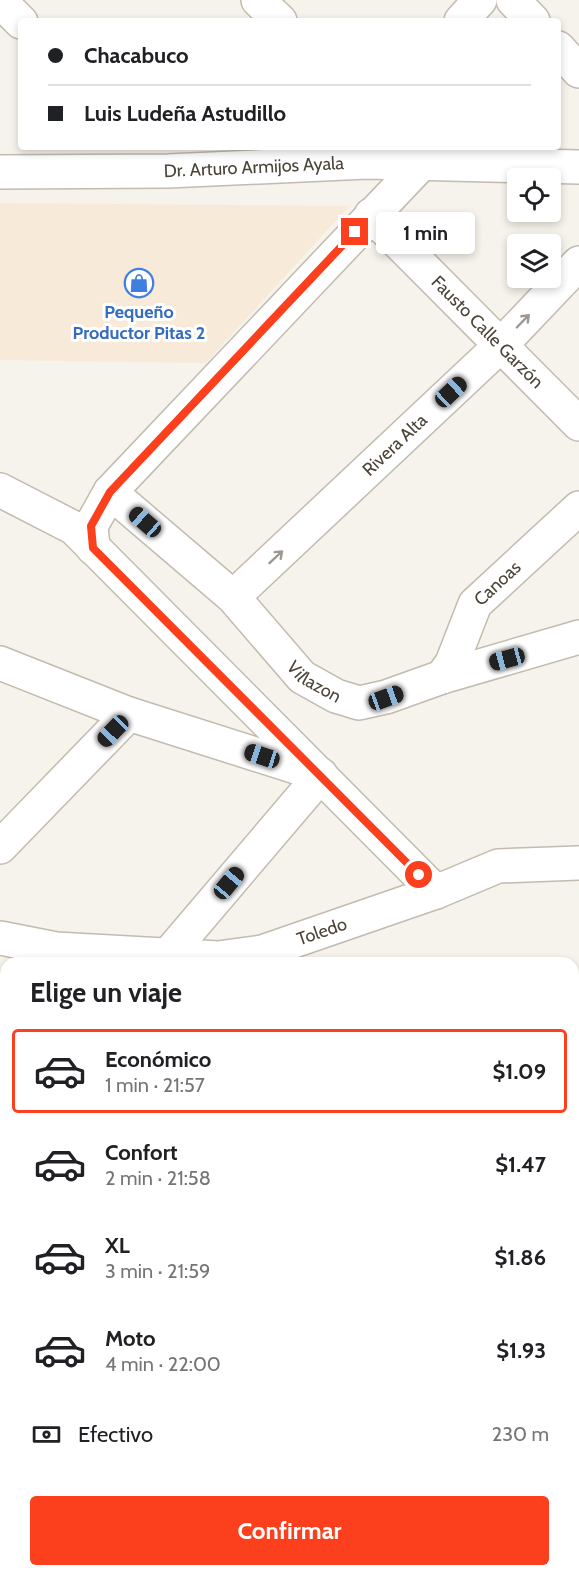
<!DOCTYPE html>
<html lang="es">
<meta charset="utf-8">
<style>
:root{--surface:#fff;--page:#f6f6f6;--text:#202124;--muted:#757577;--line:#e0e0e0;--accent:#fc3f1d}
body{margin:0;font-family:Cabin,sans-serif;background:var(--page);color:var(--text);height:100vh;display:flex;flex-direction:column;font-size:22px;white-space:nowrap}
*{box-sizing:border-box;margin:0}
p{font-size:20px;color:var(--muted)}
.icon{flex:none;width:33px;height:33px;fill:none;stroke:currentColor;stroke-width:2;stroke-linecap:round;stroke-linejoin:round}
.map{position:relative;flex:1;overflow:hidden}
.sheet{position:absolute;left:0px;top:957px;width:579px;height:620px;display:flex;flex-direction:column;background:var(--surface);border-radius:18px 18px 0 0;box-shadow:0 3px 9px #0003}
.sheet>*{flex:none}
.guide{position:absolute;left:18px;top:18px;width:543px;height:132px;border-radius:6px;box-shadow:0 3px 9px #0003;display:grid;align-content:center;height:132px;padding:0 30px;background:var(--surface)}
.controls{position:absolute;left:507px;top:168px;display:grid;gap:12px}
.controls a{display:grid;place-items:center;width:54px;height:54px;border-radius:6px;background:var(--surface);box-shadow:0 3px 9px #0003;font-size:30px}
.end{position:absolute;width:27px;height:27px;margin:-14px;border:8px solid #fc3f1d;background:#fff;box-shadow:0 0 0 3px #fff}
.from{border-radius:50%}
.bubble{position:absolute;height:42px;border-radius:6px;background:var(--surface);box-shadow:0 3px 9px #0003;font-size:20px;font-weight:800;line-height:42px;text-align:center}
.car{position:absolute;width:18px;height:36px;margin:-18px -9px;border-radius:8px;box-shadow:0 0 4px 2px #0007;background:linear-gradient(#222 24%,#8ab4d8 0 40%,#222 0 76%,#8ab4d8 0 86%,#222 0)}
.guide b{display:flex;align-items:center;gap:21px;height:57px;font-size:22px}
.guide b+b{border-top:2px solid var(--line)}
.guide i{width:15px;height:15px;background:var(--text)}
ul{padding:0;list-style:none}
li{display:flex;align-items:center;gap:18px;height:84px;margin:0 12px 9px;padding:0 18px;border:3px solid transparent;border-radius:6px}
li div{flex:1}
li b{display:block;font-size:22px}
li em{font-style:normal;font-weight:800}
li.on{border-color:var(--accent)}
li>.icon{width:54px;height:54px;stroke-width:1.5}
h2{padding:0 30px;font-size:27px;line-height:72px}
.pay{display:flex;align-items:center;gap:15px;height:66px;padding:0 30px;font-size:22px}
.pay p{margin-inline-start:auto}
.button{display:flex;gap:12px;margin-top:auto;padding:12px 30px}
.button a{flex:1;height:69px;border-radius:6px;background:var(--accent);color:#fff;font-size:24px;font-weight:800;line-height:69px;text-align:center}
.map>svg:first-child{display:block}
</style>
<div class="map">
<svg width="579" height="1576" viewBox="0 0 579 1576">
<rect width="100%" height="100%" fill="#f6f3ec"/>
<!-- commercial -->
<path fill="#f7ead8" d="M0,203L349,206L206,363L0,360Z"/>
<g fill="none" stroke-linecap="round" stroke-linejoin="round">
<!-- minor casing -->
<g stroke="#c2bbae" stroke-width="36">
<g id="minor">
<path d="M258,0L280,21"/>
<path d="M513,0L533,21"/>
<path d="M0,1L21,22"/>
<path d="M461,21L480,0"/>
<path d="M558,48L579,71"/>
<path id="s1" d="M0,172L168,171L367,162L579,167"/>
<path id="s2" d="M371,215L579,424"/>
<path d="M0,490L74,528L436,892"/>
<path id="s3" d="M110,492L233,597L302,677L336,696L359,703L386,697L442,677L579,637"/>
<path d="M93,548L91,526L110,492L422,163"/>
<path id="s4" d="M233,597L501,345L579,263"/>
<path d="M0,663L129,714L321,775L168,955"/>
<path id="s5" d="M442,677L452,663L475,604L579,508"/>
<path d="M0,847L129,714"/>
<path id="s6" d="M0,938L56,949L218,958L262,952L436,892L498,866L579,863"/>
<path d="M573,1032L579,1021"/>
<path d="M0,1166L6,1167"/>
<path d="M573,1324L579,1330"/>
<path d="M0,1353L6,1354"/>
<path d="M573,1429L579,1430"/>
<path d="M0,1467L6,1422"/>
<path d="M573,1476L579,1470"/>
<path d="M14,1570L53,1576"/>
<path d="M304,1576L306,1570"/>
<path d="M465,1576L471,1570"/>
</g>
</g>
<!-- minor -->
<use href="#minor" stroke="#fff" stroke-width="33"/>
</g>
<!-- one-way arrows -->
<defs><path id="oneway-shaft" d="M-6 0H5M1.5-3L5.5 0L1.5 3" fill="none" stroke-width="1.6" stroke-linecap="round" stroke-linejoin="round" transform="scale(1.5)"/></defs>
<g stroke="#9c9892">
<use href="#oneway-shaft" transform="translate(523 321) rotate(-46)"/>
<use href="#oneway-shaft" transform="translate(276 557) rotate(-43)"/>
</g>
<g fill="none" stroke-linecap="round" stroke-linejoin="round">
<!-- route -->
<path stroke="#fc3f1d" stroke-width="8" d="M355,232L110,492L91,526L93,548L419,875"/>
</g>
<!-- icons -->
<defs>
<g id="shop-ring" transform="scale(1.5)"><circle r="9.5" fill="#fff" stroke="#3f7fe0" stroke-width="1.5"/><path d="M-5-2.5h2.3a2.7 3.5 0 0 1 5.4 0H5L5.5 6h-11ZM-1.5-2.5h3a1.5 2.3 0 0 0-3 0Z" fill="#3f7fe0"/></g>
</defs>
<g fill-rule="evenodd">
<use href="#shop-ring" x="139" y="283"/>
</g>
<g text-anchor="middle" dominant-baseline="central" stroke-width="6" stroke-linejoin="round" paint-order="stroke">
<!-- street labels -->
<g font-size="18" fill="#4b4439" stroke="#fff">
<text stroke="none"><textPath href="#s1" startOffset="254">Dr. Arturo Armijos Ayala</textPath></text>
<text stroke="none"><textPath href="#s2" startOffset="165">Fausto Calle Garzón</textPath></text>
<text stroke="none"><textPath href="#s4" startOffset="222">Rivera Alta</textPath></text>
<text stroke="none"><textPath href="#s5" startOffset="111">Canoas</textPath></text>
<text stroke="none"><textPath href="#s3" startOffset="280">Villazon</textPath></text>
<text stroke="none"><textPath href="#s6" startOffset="327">Toledo</textPath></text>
</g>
<!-- shop labels -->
<g font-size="18" font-weight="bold" fill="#366cbe" stroke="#fff">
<text x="139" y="312">Pequeño<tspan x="139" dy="21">Productor Pitas 2</tspan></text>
</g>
</g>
</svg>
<div class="controls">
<a><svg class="icon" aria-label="locate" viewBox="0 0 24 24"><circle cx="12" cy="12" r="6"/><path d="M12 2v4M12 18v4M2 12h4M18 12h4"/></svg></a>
<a><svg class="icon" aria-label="layers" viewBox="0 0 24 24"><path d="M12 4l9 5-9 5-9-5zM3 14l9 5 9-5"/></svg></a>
</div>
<i class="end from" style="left:419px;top:875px"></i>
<i class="end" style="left:355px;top:232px"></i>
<div class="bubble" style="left:376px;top:212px;width:99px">1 min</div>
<i class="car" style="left:451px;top:392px;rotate:47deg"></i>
<i class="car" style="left:145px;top:522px;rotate:311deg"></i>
<i class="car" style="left:507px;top:659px;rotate:255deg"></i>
<i class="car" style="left:386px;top:698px;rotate:70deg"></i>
<i class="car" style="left:113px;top:731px;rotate:224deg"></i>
<i class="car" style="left:262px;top:756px;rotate:288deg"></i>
<i class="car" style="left:229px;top:883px;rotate:40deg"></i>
<div class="guide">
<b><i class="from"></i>Chacabuco</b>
<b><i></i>Luis Ludeña Astudillo</b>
</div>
<section class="sheet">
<h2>Elige un viaje</h2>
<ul>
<li class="on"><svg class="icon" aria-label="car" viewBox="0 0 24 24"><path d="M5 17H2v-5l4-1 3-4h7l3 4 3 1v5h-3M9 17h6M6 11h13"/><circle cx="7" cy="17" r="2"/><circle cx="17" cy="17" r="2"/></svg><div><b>Económico</b><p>1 min · 21:57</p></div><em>$1.09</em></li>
<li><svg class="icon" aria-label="car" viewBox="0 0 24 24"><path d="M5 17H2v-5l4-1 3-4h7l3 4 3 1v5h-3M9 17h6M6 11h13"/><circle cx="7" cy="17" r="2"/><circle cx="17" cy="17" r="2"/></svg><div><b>Confort</b><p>2 min · 21:58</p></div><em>$1.47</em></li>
<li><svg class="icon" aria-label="car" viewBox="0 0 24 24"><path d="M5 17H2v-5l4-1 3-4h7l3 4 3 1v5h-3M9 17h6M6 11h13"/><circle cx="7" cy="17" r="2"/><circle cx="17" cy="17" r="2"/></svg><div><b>XL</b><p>3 min · 21:59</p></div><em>$1.86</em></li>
<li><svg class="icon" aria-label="car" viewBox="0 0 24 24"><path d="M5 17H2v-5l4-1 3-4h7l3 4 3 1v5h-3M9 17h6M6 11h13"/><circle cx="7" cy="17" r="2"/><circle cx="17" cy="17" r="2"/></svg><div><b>Moto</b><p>4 min · 22:00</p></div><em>$1.93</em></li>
</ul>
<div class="pay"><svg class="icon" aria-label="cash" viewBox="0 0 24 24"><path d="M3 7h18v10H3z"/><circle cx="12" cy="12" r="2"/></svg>Efectivo<p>230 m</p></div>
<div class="button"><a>Confirmar</a></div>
</section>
</div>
